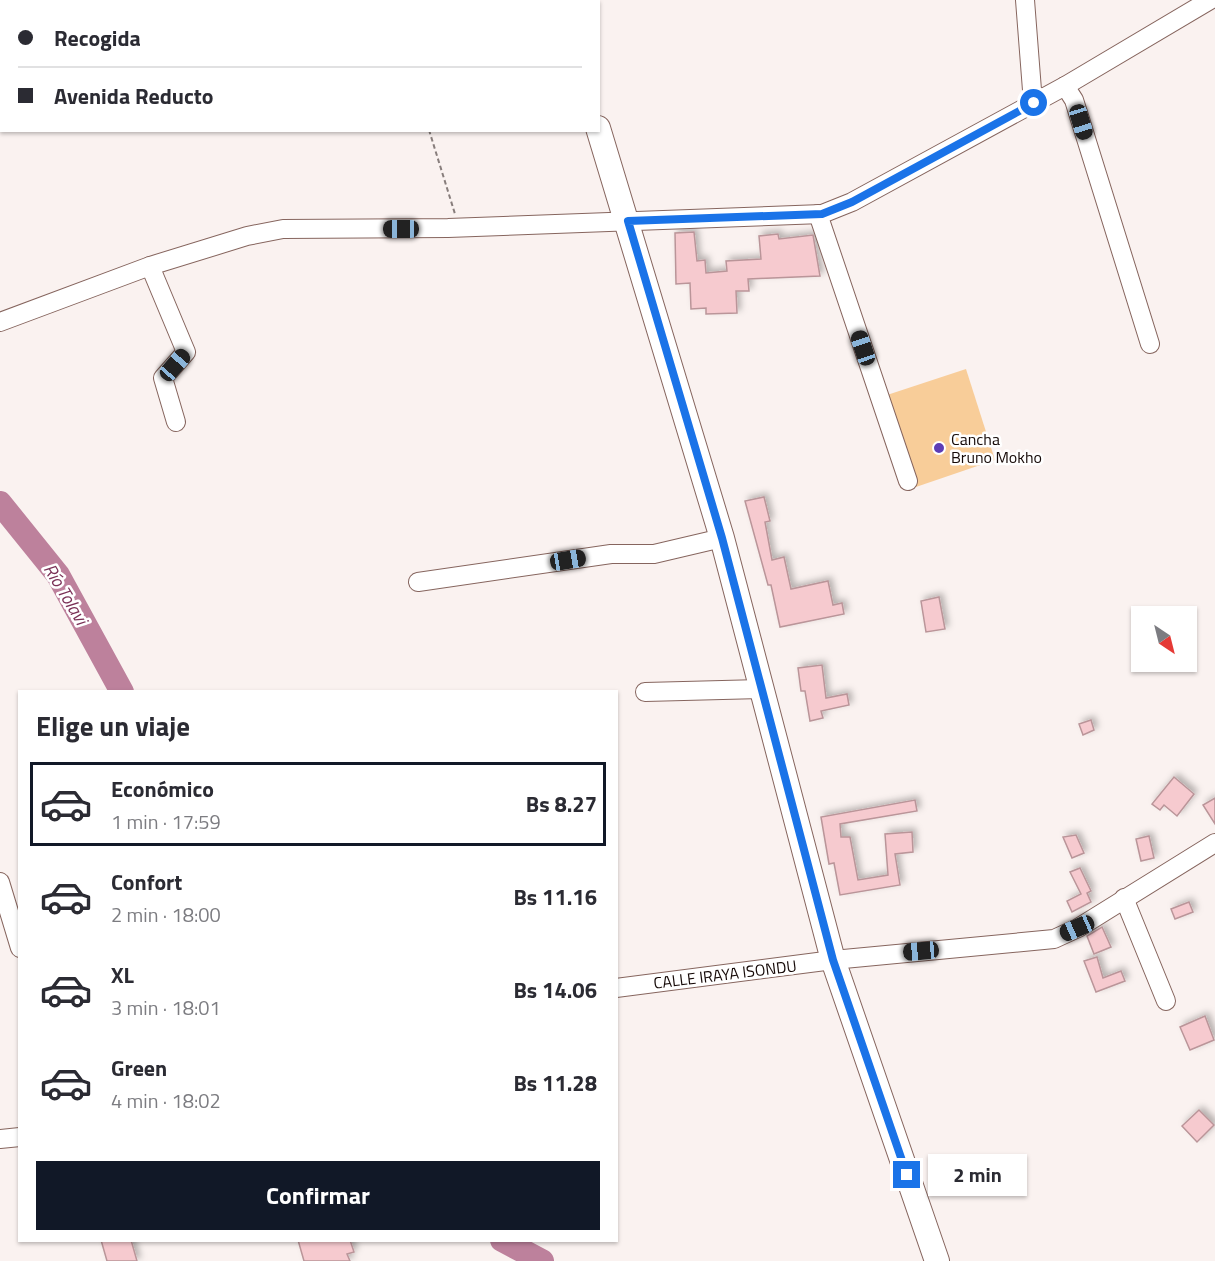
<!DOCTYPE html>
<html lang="es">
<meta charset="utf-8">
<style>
:root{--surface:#fff;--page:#f2f2f3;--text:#2b2b33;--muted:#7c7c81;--line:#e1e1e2;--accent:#111827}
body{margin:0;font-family:"Titillium Web",sans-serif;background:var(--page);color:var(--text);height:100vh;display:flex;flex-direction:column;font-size:22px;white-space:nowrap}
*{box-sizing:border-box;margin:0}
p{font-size:20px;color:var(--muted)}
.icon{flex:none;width:33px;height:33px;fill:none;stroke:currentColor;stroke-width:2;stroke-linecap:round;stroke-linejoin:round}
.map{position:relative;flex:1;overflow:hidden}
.side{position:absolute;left:18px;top:690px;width:600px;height:552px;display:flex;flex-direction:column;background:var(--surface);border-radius:0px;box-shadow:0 2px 4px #0004}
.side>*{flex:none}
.guide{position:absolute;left:0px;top:0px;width:600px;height:132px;box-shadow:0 2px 4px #0004;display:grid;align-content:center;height:132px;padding:0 18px;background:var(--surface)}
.needle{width:39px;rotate:145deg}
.buttons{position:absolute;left:1131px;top:606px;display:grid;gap:12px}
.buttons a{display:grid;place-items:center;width:66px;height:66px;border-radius:0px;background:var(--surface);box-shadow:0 2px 4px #0004;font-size:30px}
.end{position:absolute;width:27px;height:27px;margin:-14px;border:8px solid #1a73e8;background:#fff;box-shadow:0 0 0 3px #fff}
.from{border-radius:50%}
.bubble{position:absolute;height:42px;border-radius:0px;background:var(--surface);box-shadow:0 2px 4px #0004;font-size:20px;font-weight:700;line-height:42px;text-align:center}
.car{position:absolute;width:18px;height:36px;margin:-18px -9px;border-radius:8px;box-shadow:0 0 4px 2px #0007;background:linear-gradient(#222 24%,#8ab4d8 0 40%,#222 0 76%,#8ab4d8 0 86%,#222 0)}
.guide b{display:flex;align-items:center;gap:21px;height:57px;font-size:22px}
.guide b+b{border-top:2px solid var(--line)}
.guide i{width:15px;height:15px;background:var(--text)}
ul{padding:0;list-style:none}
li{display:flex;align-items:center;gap:18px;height:84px;margin:0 12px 9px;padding:0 6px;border:3px solid transparent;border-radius:0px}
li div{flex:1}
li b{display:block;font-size:22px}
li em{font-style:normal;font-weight:700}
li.current{border-color:var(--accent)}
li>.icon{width:54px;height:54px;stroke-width:1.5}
h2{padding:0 18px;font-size:27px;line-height:72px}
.primary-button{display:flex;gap:12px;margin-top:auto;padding:12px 18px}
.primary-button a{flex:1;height:69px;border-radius:0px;background:var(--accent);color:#fff;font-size:24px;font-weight:700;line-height:69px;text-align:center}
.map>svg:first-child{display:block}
</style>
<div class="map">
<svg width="1215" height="1261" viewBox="0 0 1215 1261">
<defs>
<filter id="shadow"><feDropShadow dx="3.5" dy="-3.5" stdDeviation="3" flood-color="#0004"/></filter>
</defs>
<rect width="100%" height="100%" fill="#faf2f0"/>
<!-- park -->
<path fill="#f8cd99" d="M966,369L995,460L913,488L884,396Z"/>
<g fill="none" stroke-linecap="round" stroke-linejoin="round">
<!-- river -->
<g stroke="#bd819c" stroke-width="24">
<path d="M0,503L58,575L122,692"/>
<path d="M502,1240L542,1261"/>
</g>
</g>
<!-- building -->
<g fill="#f6cacf" stroke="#ba9599" stroke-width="1.5" filter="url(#shadow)">
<path d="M694,232L697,261L705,260L706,273L727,271L726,261L761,259L759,236L778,234L779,239L813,235L820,276L748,279L749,291H736L737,313L706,314V308L691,309L690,283L676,284L675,233Z"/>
<path d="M764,497L770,521L765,522L772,560L784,557L791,589L828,581L833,605L842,603L844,614L780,627L771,585H768L745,501Z"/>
<path d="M939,597L945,629L926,632L921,601Z"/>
<path d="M822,665L826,698L847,694L849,705L821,711L823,718L810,721L805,691H801L798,668Z"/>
<path d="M1091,720L1094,730L1083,735L1079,724Z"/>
<path d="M1174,777L1194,794L1177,816L1164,805L1160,810L1152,804Z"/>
<path d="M1215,798V824L1203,805Z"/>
<path d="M915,800L917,811L840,824L841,837H850L858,880L888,875L885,834L912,832L913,852L895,854L900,885L840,895L834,863L829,864L821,817Z"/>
<path d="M1076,835L1084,853L1072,858L1063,837Z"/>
<path d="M1149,836L1154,858L1141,861L1136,839Z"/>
<path d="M1080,868L1091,891L1087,893L1091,902L1072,912L1067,901L1081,894L1070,872Z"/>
<path d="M1189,902L1193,912L1175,919L1171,909Z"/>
<path d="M1102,927L1111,947L1094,954L1087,936Z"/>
<path d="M1097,957L1103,978L1121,971L1125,981L1096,992L1084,961Z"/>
<path d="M1205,1016L1214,1040L1190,1050L1180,1027Z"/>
<path d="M1199,1110L1214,1125L1197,1142L1182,1126Z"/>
<path d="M101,1240H131L137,1261H107Z"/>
<path d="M298,1240H350L354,1252L347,1254L350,1261H304Z"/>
</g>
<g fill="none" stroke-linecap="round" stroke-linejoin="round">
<!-- minor casing -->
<g stroke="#86655e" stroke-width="20">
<g id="minor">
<path d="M1025,0L1033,103"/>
<path d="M1065,86L1074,100L1150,344"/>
<path d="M818,214L908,481"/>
<path d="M150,266L186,352L163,378L176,422"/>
<path d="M0,322L150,266L247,236L283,229L448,228L822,214L852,202L1065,86L1210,0"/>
<path d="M418,582L611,554H654L722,538"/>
<path d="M645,692L761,689"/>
<path d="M0,882L20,948"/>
<path d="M1124,898L1166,1001"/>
<path d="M616,988L833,960L1054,939L1078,928L1215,843"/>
<path d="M0,1139L20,1137"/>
</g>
</g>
<!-- major casing -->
<g stroke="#86655e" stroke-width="26">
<g id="major">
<path d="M559,0V2"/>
<path d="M598,128L722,538L833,960L937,1261"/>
</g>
</g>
<!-- path -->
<g stroke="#887e7c" stroke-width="2" stroke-dasharray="4.5 3" stroke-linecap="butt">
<path d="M388,0V2"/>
<path d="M429,130L455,214"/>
</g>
<!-- minor -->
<use href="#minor" stroke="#fff" stroke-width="18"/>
<!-- major -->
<use href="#major" stroke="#fff" stroke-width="24"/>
</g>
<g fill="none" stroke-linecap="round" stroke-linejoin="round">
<!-- route -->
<path stroke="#1a73e8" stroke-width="8" d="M907,1175L833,960L722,538L628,221L822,214L852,202L1034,103"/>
</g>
<!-- markers -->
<circle fill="#5e3db5" stroke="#fff" stroke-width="2" cx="939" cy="448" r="6"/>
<g text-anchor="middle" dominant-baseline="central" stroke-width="5" stroke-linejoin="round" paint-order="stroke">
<!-- poi labels -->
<g font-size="16" fill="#150907" stroke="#fff" text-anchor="start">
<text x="951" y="439">Cancha<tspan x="951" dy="18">Bruno Mokho</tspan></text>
</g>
<!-- street labels -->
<g font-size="16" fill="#150907" stroke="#fff">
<text transform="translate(725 974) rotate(-7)">CALLE IRAYA ISONDU</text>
</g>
<!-- water labels -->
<g font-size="18" font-style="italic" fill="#7a3056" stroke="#fff">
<text transform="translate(66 594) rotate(59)">Río Tolavi</text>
</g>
</g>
</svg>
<div class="buttons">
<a><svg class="needle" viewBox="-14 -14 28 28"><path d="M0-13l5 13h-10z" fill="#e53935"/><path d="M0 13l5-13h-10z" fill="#7c7c81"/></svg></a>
</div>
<i class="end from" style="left:1034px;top:103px"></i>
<i class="end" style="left:907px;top:1175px"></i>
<div class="bubble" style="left:928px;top:1154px;width:99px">2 min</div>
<i class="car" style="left:1081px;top:122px;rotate:163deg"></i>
<i class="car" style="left:401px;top:229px;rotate:270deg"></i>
<i class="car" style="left:863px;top:348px;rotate:341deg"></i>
<i class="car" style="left:175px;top:365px;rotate:41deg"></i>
<i class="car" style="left:568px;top:560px;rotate:81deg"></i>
<i class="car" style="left:1077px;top:928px;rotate:246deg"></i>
<i class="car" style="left:921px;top:951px;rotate:265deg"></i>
<div class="guide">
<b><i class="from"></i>Recogida</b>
<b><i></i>Avenida Reducto</b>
</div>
<section class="side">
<h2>Elige un viaje</h2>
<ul>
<li class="current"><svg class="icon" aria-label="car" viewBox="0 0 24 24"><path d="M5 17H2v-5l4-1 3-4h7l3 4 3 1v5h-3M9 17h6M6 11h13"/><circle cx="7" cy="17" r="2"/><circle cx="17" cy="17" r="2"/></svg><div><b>Económico</b><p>1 min · 17:59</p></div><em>Bs 8.27</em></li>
<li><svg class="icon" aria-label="car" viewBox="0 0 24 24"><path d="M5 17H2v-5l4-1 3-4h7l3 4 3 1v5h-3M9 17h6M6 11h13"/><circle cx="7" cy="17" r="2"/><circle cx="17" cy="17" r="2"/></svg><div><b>Confort</b><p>2 min · 18:00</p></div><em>Bs 11.16</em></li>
<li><svg class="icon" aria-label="car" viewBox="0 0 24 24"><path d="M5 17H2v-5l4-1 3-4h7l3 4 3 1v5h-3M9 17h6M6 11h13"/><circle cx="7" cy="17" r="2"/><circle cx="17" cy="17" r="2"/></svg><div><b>XL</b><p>3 min · 18:01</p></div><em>Bs 14.06</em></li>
<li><svg class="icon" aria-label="car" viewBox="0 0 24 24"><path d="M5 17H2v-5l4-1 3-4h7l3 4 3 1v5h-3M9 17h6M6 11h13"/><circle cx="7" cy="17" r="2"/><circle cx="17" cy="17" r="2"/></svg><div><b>Green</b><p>4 min · 18:02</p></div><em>Bs 11.28</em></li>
</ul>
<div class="primary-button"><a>Confirmar</a></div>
</section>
</div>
